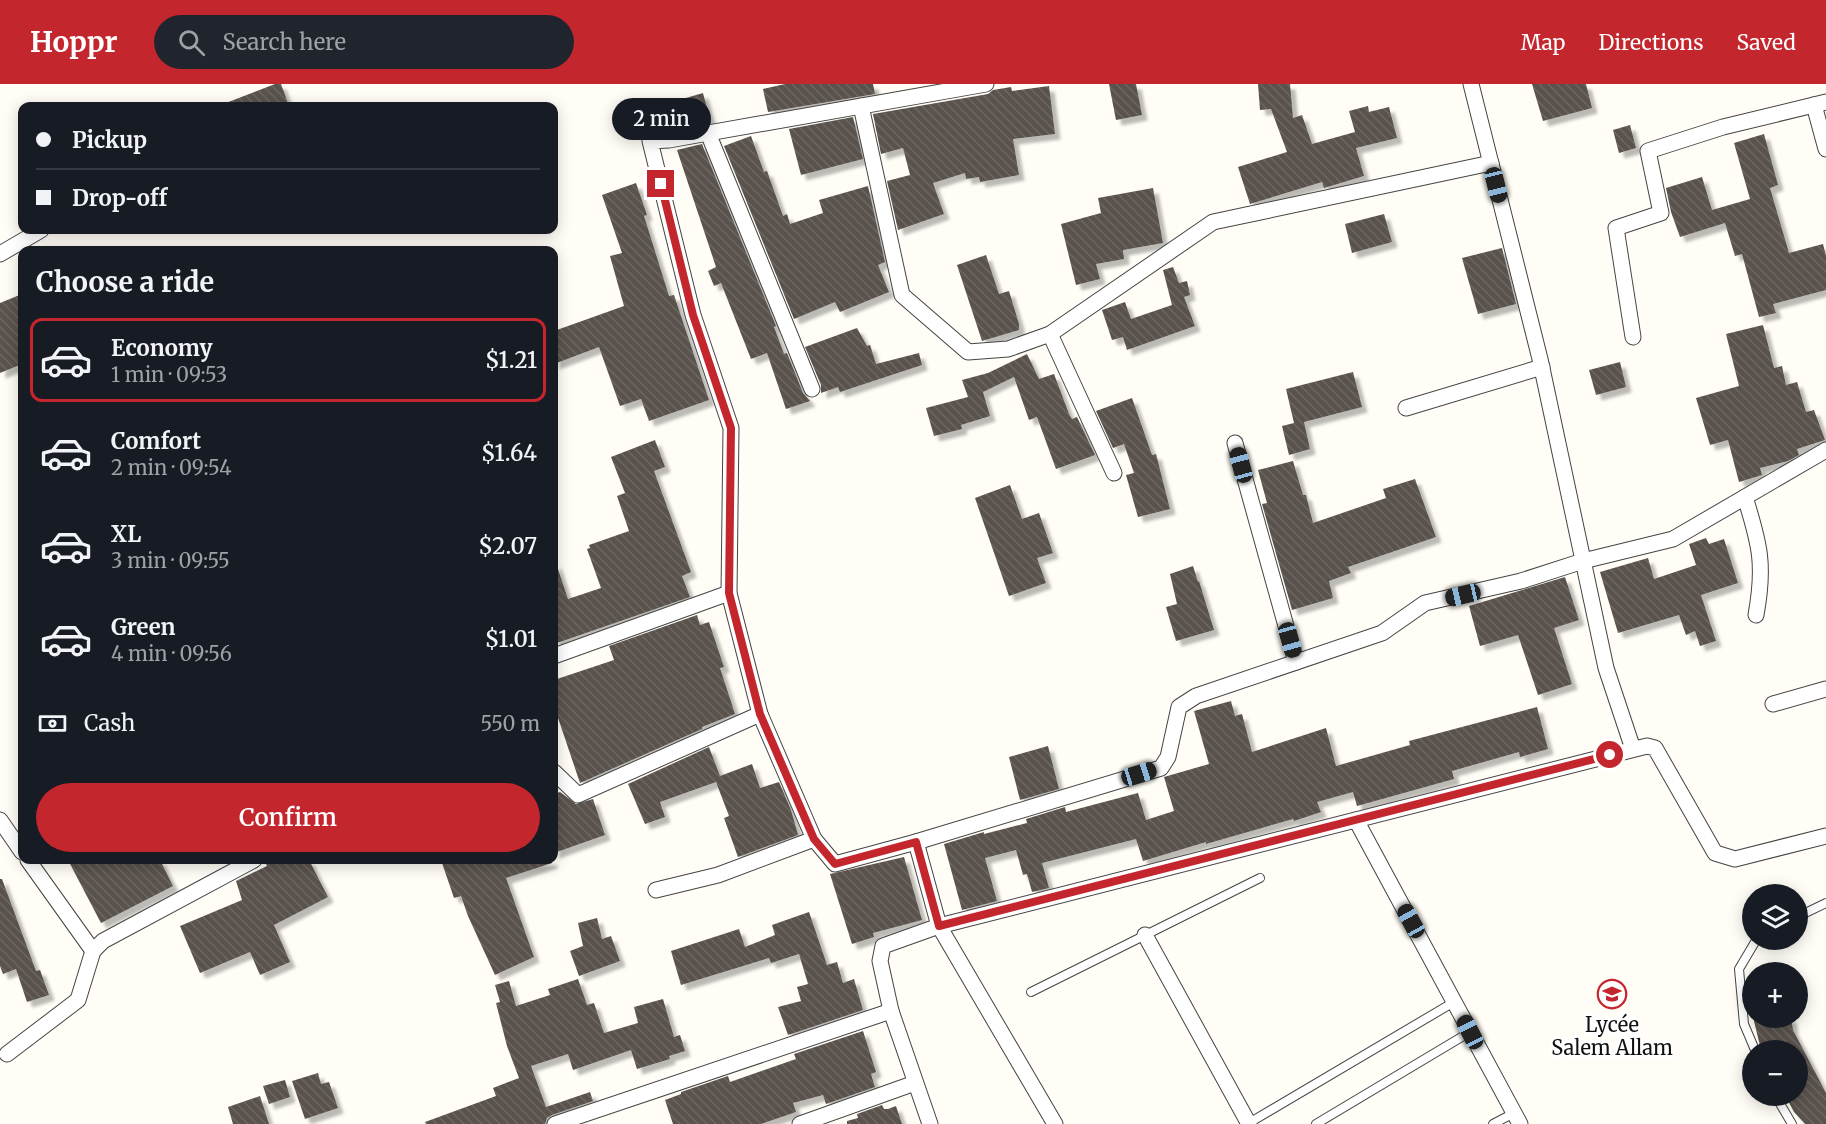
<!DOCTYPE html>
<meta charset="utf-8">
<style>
:root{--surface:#171b24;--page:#20242c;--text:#f1f3f6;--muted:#9ea1a6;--line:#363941;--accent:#c4262e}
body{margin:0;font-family:Merriweather,serif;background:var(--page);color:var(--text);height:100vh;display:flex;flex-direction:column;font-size:22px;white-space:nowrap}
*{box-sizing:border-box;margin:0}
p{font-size:20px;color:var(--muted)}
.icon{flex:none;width:33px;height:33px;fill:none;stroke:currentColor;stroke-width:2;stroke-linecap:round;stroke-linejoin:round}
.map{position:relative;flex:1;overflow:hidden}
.side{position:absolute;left:18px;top:162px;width:540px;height:618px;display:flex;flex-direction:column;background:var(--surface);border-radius:12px;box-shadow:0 3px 15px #0003}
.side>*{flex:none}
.hud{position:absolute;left:18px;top:18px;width:540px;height:132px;border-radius:12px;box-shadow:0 3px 15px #0003;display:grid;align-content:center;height:132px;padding:0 18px;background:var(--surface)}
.buttons{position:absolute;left:1742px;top:800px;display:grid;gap:12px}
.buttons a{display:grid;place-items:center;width:66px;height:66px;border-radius:50%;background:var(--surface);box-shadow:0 3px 15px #0003;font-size:30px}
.end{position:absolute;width:27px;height:27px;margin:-14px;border:8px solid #c4262e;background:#fff;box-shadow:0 0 0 3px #fff}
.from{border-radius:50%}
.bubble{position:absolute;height:42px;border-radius:21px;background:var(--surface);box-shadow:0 3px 15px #0003;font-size:20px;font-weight:600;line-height:42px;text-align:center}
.car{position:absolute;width:18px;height:36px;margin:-18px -9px;border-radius:8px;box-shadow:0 0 4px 2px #0007;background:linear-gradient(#222 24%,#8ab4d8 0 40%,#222 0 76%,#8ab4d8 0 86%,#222 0)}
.hud b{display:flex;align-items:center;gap:21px;height:57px;font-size:22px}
.hud b+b{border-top:2px solid var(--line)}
.hud i{width:15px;height:15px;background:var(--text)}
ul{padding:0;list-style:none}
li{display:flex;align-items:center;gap:18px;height:84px;margin:0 12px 9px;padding:0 6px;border:3px solid transparent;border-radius:12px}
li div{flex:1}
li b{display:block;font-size:22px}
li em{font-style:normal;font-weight:600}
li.selected{border-color:var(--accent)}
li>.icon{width:54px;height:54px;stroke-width:1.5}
h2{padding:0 18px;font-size:27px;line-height:72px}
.pay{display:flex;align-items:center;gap:15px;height:66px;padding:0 18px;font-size:22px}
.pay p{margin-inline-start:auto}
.primary-button{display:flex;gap:12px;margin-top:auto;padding:12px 18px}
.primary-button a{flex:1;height:69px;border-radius:36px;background:var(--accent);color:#fff;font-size:24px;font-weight:600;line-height:69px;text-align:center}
header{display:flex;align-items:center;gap:36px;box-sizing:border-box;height:84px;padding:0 30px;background:var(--accent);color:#fff}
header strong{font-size:28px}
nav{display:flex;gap:33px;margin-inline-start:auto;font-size:21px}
.search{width:420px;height:54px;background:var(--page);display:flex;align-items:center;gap:15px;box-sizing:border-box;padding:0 21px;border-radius:33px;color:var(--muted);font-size:22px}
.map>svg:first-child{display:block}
</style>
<header>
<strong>Hoppr</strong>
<div class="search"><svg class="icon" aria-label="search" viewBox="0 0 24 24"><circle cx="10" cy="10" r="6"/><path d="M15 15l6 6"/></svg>Search here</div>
<nav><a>Map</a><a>Directions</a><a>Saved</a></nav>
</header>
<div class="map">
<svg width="1826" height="1040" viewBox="0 0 1826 1040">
<defs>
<pattern id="building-back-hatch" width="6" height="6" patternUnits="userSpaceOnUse" patternTransform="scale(1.5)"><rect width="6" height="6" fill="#5a524d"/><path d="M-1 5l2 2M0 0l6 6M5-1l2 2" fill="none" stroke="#6d6662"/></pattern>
<filter id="shadow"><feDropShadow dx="5.5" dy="5.5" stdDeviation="1.5" flood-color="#0004"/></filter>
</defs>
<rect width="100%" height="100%" fill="#fffdf5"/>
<!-- building -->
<g fill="url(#building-back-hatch)" filter="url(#shadow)">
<path d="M275,0H281L289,22H218Z"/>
<path d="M785,0H873L875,10L768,28L763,5Z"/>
<path d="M1109,0H1136L1142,31L1116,36Z"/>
<path d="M1258,0H1290L1293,34L1302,31L1312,60L1355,48L1349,27L1368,22L1369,28L1389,23L1397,54L1356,64L1364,92L1324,104L1322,98L1250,120L1238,83L1287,68L1271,25L1260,26Z"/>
<path d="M1532,0H1586L1592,24L1543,37Z"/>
<path d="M1049,2L1055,50L1013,55L1019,91L980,98L979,93L966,95L965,89L933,99L944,130L898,146L887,97L910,91L903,64L881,70L873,30L988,10L993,6L1011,3L1012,7Z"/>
<path d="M703,9L711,39L672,46L665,20Z"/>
<path d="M853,33L863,75L801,91L789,45Z"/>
<path d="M1630,41L1636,64L1619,69L1613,46Z"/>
<path d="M1764,50L1778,101L1770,104L1789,169L1823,160L1826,172V206L1773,220L1776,229L1759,233L1742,170L1735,172L1725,139L1680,153L1671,128L1666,104L1702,93L1712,126L1750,115L1734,59Z"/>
<path d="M751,52L764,88L767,87L783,132L787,130L790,140L823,129L819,116L868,102L885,178L878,181L889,208L840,228L835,218L794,235L724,62Z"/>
<path d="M702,60L776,242L774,243L784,270L787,269L803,309L810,317L786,325L767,269L751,275L721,199L714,202L708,187L716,183L677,66Z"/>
<path d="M636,99L647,131L644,132L669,212L674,211L709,316L649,337L641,315L620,322L599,263L554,280V247L624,222L610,172L622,169L602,111Z"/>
<path d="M1153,104L1163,159L1123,166L1124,175L1096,180L1100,195L1076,201L1061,140L1101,129L1098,114Z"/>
<path d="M1384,130L1392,158L1352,169L1345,140Z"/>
<path d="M1502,164L1516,220L1478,230L1462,174Z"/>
<path d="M986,171L999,210L1009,207L1019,240V246L982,257L957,181Z"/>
<path d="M1173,183L1179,199L1187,197L1190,211L1184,213L1195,242L1127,266L1123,253L1112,256L1102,226L1125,218L1131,235L1172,221L1163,186Z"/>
<path d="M22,210V280L0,289V219Z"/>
<path d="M1763,241L1774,284L1782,282L1786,301L1797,298L1806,328L1814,326L1825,356L1797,365L1799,371L1788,377L1760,384L1762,391L1739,398L1728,356L1710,361L1696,314L1739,302L1726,250Z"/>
<path d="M857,244L867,262L870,261L876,280L919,269L922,281L840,308L838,303L821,309V301L805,263Z"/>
<path d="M1027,270L1039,295L1054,290L1069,330L1072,335L1077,333L1095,371L1056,385L1037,333L1029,336L1014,293L983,308L990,332L961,341L962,345L934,352L926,324L968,313L962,296L988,289Z"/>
<path d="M1620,278L1626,303L1596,311L1589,286Z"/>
<path d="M1353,288L1362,323L1304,338L1310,365L1289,371L1282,342L1294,339L1286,305Z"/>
<path d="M1132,314L1152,371L1156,370L1170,425L1138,433L1126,391L1134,389L1124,360L1113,364L1096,327Z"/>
<path d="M655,356L665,383L654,387L691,488L682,492L690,513L554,560V480L556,479L568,515L601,504L587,465L590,464L589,461L629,447L617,412L625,409L611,373Z"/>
<path d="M1293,377L1303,411H1306L1313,439L1386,414L1383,405L1415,395L1436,453L1348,483L1351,489L1329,497L1333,514L1292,526L1262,420L1267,419L1258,386Z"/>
<path d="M1010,401L1022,435L1039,429L1053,469L1037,474L1046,499L1009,512L975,414Z"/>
<path d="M1706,454L1709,460L1724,455L1738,499L1701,511L1716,557L1700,562L1695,547L1686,551L1679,531L1618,549L1600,488L1648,474L1654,495L1696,481L1689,460Z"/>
<path d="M1193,482L1198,498L1199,497L1214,546L1176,557L1166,523L1177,520L1170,490Z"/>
<path d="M1565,493L1579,536L1554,544L1572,600L1538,611L1518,551L1480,562L1469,522Z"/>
<path d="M697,531L700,541L709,538L724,583L720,584L735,630L702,643V645L580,699L554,622V596L614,576L609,562Z"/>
<path d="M1231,617L1235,632L1242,630L1252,668L1326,644L1336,682L1410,661L1409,657L1537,623L1548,665L1520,673L1519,668L1452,687L1454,695L1357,722L1353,708L1317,718L1321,728L1294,737L1293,735L1206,760V758L1143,777L1136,755L1042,779L1049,804L1032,808L1027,790L1023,791L1016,766L985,774L997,817L962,826L944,760L984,748V750L1027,739L1026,735L1065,723L1066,728L1138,709L1146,736L1174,727L1164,693L1209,680L1194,627Z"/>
<path d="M1048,662L1059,705L1020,716L1009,673Z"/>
<path d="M709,663L720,692L752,680L760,704L779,698L791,726L798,751L738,773L724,734L729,732L716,698L660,718L665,733L645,740L628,700Z"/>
<path d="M560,708L576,720L593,715L605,751L554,769V710Z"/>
<path d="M904,773L922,836L873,849L874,853L852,860L830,790Z"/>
<path d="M68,776H160L173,802L101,839Z"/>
<path d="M264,776H309L328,813L274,841L290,878L260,891L250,868L200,889L180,842L242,816L236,797L267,782Z"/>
<path d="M441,776H552V779L506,794L534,873L495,891L468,832L461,812L454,814Z"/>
<path d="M0,795H2L36,887L40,886L49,911L27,918L16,885L3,890L0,882Z"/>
<path d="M809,828L827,881L837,878L843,899L854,895L863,926L788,951L778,923L801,917L797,903L808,900L799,870L771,879L769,874L681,901L671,867L739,845L745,863L775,851L772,841Z"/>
<path d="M597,834L602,855L611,852L620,877L579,892L570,867L583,862L578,839Z"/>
<path d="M578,895L587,921L594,919L604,949L638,939L634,923L663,915L674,953L680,951L685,967L669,972L670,975L637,985L631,966L573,986L568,970L531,982L546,1023L590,1008L593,1017L552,1031L547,1034L545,1040H426L425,1038L496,1012L493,1004L519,994L507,962L496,919L500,918L495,901L509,897L516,922L550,911L548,905Z"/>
<path d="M1753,933H1791L1793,946L1826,1009V1040H1805L1794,1028L1785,1011H1797V966H1761Z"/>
<path d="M863,947L876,988L871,990L875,1003L826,1020L823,1011L793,1019L796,1028L761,1040H673L665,1016L681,1010V1008L728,992L730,998L796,975L794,970Z"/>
<path d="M318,989L321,1000L329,998L338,1024L305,1035L292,997Z"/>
<path d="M285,996L290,1013L269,1020L263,1002Z"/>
<path d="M260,1012L269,1040H233L228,1023Z"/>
<path d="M882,1021L884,1025H888L896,1022L902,1040H847V1037L858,1034L857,1030Z"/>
</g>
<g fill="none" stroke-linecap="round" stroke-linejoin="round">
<!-- lane casing -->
<g stroke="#444" stroke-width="10">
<g id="lane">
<path d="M1797,833L1826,819"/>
<path d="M1031,908L1260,794"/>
<path d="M1755,966L1744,940L1739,885L1755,858L1760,855"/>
<path d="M1775,1011L1792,1040"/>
<path d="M1249,1039L1454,918"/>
<path d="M1316,1040L1470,948"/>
<path d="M1493,1040L1514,1029"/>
</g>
</g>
<!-- street casing -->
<g stroke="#444" stroke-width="17">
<g id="street">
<path d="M986,0L669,56L650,57L693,231L731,344L729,509L760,630L814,755L835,780L916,758L939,842L1055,1040"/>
<path d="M1471,0L1540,275L1606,584L1633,665"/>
<path d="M1814,21L1826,65"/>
<path d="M861,22L902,211L968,268L1008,265L1050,250L1213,138L1491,79"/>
<path d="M708,49L812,305"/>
<path d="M0,170L41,146"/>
<path d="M1050,250L1114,389"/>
<path d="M1633,253L1616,144L1661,129L1648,67L1723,43L1826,18"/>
<path d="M1406,324L1542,283"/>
<path d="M1235,359L1296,578"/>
<path d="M1745,413C1760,461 1765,481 1756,531"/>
<path d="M554,572L729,509"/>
<path d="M1773,620L1826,605"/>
<path d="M554,688L578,711L760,630"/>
<path d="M0,736L22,768"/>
<path d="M1356,736L1520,1040"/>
<path d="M916,758L1161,684L1168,673L1179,623L1196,612L1382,549L1425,519L1521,497L1583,477L1673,455L1826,366"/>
<path d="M28,776L93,867L103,857L254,776"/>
<path d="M656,806L718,791L814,755"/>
<path d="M1145,851L1249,1040"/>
<path d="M7,970L78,916L93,867"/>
<path d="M555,1040L891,927"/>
<path d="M800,1040L915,999"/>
<path d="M930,1040L891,927L880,877L883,862L939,842L1647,662L1655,664L1715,769L1735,775L1826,752"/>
</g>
</g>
<!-- lane -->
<use href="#lane" stroke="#fff" stroke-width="8"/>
<!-- street -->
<use href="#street" stroke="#fff" stroke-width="15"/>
</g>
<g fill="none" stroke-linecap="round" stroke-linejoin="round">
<!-- route -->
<path stroke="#c4262e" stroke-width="8" d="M661,100L693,231L731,344L729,509L760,630L814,755L835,780L916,758L939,842L1610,671"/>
</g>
<!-- icons -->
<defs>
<g id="school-ring" transform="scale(1.5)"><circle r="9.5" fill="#fff" stroke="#c4262e" stroke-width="1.5"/><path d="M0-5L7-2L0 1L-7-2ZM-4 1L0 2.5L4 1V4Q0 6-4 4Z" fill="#c4262e"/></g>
</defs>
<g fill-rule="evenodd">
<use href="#school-ring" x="1612" y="910"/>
</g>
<g text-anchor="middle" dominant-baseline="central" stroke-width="6" stroke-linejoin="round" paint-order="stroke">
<!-- poi labels -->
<g font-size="20" fill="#111" stroke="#fff">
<text x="1612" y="940">Lycée<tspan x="1612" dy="23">Salem Allam</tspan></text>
</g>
</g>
</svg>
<div class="buttons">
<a><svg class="icon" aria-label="layers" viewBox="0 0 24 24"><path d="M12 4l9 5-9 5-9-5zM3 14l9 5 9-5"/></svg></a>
<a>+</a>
<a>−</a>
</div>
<i class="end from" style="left:1610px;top:671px"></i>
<i class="end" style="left:661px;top:100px"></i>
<div class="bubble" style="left:612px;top:14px;width:99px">2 min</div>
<i class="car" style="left:1496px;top:101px;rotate:166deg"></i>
<i class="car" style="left:1241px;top:381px;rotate:345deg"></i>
<i class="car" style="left:1463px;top:511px;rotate:257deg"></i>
<i class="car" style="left:1290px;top:556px;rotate:164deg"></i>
<i class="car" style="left:1139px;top:690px;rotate:73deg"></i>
<i class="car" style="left:1411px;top:837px;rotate:331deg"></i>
<i class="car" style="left:1470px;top:948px;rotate:333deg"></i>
<div class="hud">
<b><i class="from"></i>Pickup</b>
<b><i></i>Drop-off</b>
</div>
<section class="side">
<h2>Choose a ride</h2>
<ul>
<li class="selected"><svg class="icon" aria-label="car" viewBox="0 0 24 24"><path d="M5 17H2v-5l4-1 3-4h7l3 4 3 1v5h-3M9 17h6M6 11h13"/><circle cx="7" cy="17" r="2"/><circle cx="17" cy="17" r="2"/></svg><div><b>Economy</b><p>1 min · 09:53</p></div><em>$1.21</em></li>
<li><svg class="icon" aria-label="car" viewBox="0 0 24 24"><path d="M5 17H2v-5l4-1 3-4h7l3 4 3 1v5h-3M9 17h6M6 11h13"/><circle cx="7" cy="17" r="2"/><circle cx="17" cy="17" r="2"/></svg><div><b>Comfort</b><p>2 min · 09:54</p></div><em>$1.64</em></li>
<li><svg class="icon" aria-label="car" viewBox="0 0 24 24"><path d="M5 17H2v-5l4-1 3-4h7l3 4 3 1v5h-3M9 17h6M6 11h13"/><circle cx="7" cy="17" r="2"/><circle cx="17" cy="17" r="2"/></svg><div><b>XL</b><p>3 min · 09:55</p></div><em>$2.07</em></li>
<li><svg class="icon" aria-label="car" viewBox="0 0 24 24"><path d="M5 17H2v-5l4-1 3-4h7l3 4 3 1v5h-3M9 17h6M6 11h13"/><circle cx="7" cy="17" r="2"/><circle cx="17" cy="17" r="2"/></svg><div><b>Green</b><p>4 min · 09:56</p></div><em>$1.01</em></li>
</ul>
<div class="pay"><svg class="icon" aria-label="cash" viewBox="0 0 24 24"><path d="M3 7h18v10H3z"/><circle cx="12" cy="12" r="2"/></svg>Cash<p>550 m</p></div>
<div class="primary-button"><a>Confirm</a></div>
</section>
</div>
